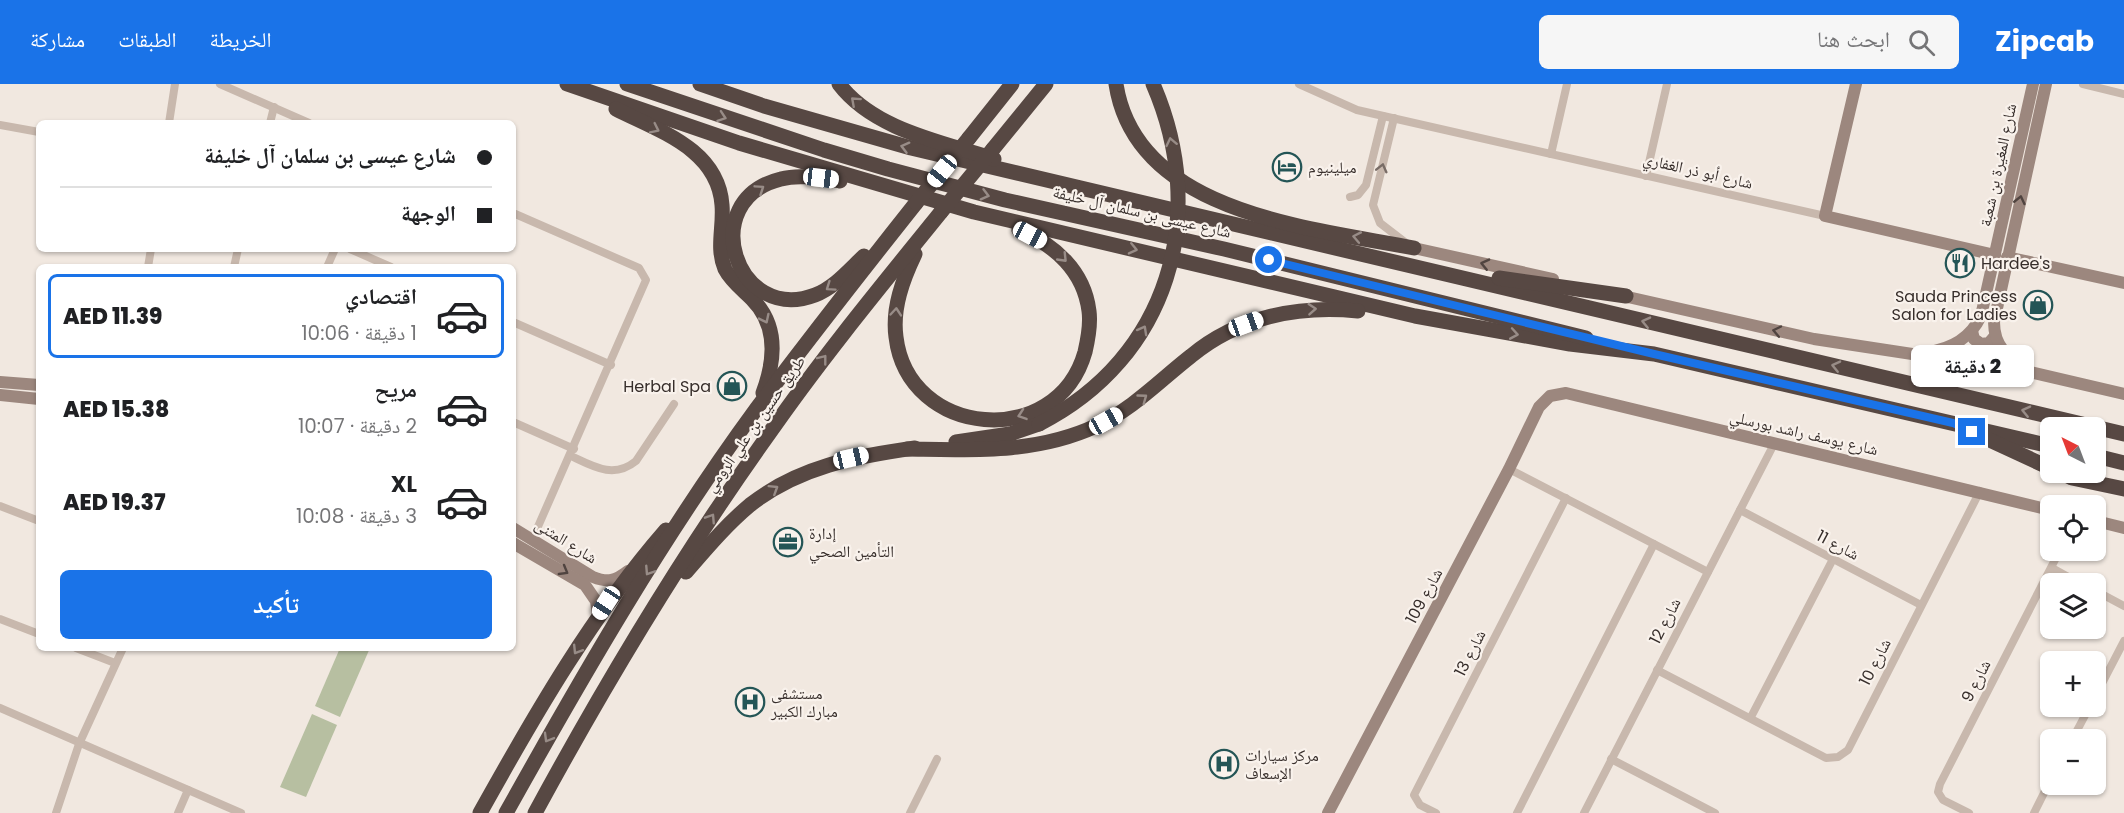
<!DOCTYPE html>
<html lang="ar">
<meta charset="utf-8">
<style>
:root{--surface:#fff;--page:#f6f6f6;--text:#202124;--muted:#757577;--line:#e0e0e0;--accent:#1a73e8}
body{margin:0;font-family:Poppins,"Noto Naskh Arabic",sans-serif;background:var(--page);color:var(--text);direction:rtl;height:100vh;display:flex;flex-direction:column;font-size:22px;white-space:nowrap}
*{box-sizing:border-box;margin:0}
p{font-size:20px;color:var(--muted)}
.icon{flex:none;width:33px;height:33px;fill:none;stroke:currentColor;stroke-width:2;stroke-linecap:round;stroke-linejoin:round}
.map{position:relative;flex:1;overflow:hidden;direction:ltr}
.drawer{position:absolute;left:36px;top:180px;width:480px;height:387px;display:flex;flex-direction:column;background:var(--surface);border-radius:9px;box-shadow:0 2px 4px #0004;direction:rtl}
.drawer>*{flex:none}
.banner{position:absolute;left:36px;top:36px;width:480px;height:132px;border-radius:9px;box-shadow:0 2px 4px #0004;direction:rtl;display:grid;align-content:center;height:132px;padding:0 24px;background:var(--surface)}
.needle{width:39px;rotate:318deg}
.controls{position:absolute;left:2040px;top:333px;display:grid;gap:12px}
.controls a{display:grid;place-items:center;width:66px;height:66px;border-radius:9px;background:var(--surface);box-shadow:0 2px 4px #0004;font-size:30px}
.end{position:absolute;width:27px;height:27px;margin:-14px;border:8px solid #1a73e8;background:#fff;box-shadow:0 0 0 3px #fff}
.from{border-radius:50%}
.bubble{position:absolute;height:42px;border-radius:9px;background:var(--surface);box-shadow:0 2px 4px #0004;font-size:20px;font-weight:800;line-height:42px;text-align:center;direction:rtl}
.car{position:absolute;width:18px;height:36px;margin:-18px -9px;border-radius:8px;box-shadow:0 0 4px 2px #0007;background:linear-gradient(#fff 24%,#345 0 40%,#fff 0 76%,#345 0 86%,#fff 0)}
.banner b{display:flex;align-items:center;gap:21px;height:57px;font-size:22px}
.banner b+b{border-top:2px solid var(--line)}
.banner i{width:15px;height:15px;background:var(--text)}
ul{padding:10px 0 0;list-style:none}
li{display:flex;align-items:center;gap:18px;height:84px;margin:0 12px 9px;padding:0 12px;border:3px solid transparent;border-radius:9px}
li div{flex:1}
li b{display:block;font-size:22px}
li em{font-style:normal;font-weight:800}
li.selected{border-color:var(--accent)}
li>.icon{width:54px;height:54px;stroke-width:1.5}
.action{display:flex;gap:12px;margin-top:auto;padding:12px 24px}
.action a{flex:1;height:69px;border-radius:9px;background:var(--accent);color:#fff;font-size:24px;font-weight:800;line-height:69px;text-align:center}
header{display:flex;align-items:center;gap:36px;box-sizing:border-box;height:84px;padding:0 30px;background:var(--accent);color:#fff}
header strong{font-size:28px}
nav{display:flex;gap:33px;margin-inline-start:auto;font-size:21px}
.search{width:420px;height:54px;background:var(--page);display:flex;align-items:center;gap:15px;box-sizing:border-box;padding:0 21px;border-radius:9px;color:var(--muted);font-size:22px}
.map>svg:first-child{display:block}
</style>
<header>
<strong>Zipcab</strong>
<div class="search"><svg class="icon" aria-label="search" viewBox="0 0 24 24"><circle cx="10" cy="10" r="6"/><path d="M15 15l6 6"/></svg>ابحث هنا</div>
<nav><a>الخريطة</a><a>الطبقات</a><a>مشاركة</a></nav>
</header>
<div class="map">
<svg width="2124" height="729" viewBox="0 0 2124 729">
<rect width="100%" height="100%" fill="#f1e8e0"/>
<!-- green -->
<g fill="#b7bfa1">
<path d="M340,564H370L340,633L315,622Z"/>
<path d="M312,630L337,641L306,713L280,703Z"/>
</g>
<g fill="none" stroke-linecap="round" stroke-linejoin="round">
<!-- street -->
<g stroke="#c8b8ad" stroke-width="8">
<path d="M220,0L309,39"/>
<path d="M1299,0L1357,26L1825,132"/>
<path d="M2083,0L2124,10"/>
<path d="M1394,34L1373,121L1380,139L1406,159"/>
<path d="M169,39L175,0"/>
<path d="M270,39L274,23"/>
<path d="M0,41L39,48"/>
<path d="M1551,70L1567,0"/>
<path d="M1646,92L1667,0"/>
<path d="M1350,113L1358,111L1366,101L1383,32"/>
<path d="M513,129L639,184L646,196L533,454"/>
<path d="M350,165L391,183"/>
<path d="M148,183L151,165"/>
<path d="M234,183L238,165"/>
<path d="M327,183L335,165"/>
<path d="M513,238L611,281"/>
<path d="M513,338L574,365"/>
<path d="M571,372C594,383 614,395 636,377L674,320"/>
<path d="M1509,385L1708,488"/>
<path d="M0,422L39,437"/>
<path d="M1740,426L1921,521"/>
<path d="M2052,484L2081,500"/>
<path d="M2096,507L2124,522"/>
<path d="M0,535L39,550"/>
<path d="M76,564L115,579"/>
<path d="M1657,586L1826,674L1838,673L1848,666L1980,407"/>
<path d="M2096,611L2124,557"/>
<path d="M0,624L241,729"/>
<path d="M1751,633L1833,475"/>
<path d="M2072,656L2090,622"/>
<path d="M1611,675L1715,729"/>
<path d="M56,729L79,660L123,564"/>
<path d="M178,729L188,706"/>
<path d="M910,729L937,675"/>
<path d="M1436,729L1420,721L1414,711L1566,414"/>
<path d="M1517,729L1654,460"/>
<path d="M1584,729L1774,360"/>
<path d="M1969,729L1943,716L1938,708L1940,700L2060,466"/>
<path d="M2034,729L2050,697"/>
</g>
<!-- secondary -->
<g stroke="#9c877e" stroke-width="12">
<path d="M1856,0L1825,132L1995,171"/>
<path d="M1414,164L1553,195"/>
<path d="M2007,173L2124,199"/>
<path d="M1619,211L1814,255L2030,288L2124,310"/>
<path d="M1972,247L1974,255L1981,260L1989,259L1995,252"/>
<path d="M1927,268C1951,265 1970,255 1981,232L2033,0"/>
<path d="M2027,286C2008,273 1994,263 1994,238L2046,0"/>
<path d="M0,298L39,301"/>
<path d="M0,311L39,315"/>
<path d="M2096,437L2124,444"/>
<path d="M513,444L593,493C608,499 615,497 628,487"/>
<path d="M513,459L585,501L596,517L598,532"/>
<path d="M1328,729L1509,385L1539,323L1550,312L1566,309L2050,426"/>
</g>
<!-- highway -->
<g stroke="#574843" stroke-width="15">
<path d="M567,0L739,59L974,128L1415,232L1570,260L1654,270L2050,362"/>
<path d="M627,0L824,66L888,85L1005,116L1224,165L1586,254"/>
<path d="M700,0L764,22L911,64L2124,350"/>
<path d="M839,0C874,46 942,58 994,75"/>
<path d="M1116,0C1136,130 1312,144 1414,164"/>
<path d="M616,25C659,47 718,65 722,121C724,143 716,164 725,185C731,197 743,206 752,215C779,242 775,277 763,309"/>
<path d="M969,54L1012,0"/>
<path d="M993,65L1046,0"/>
<path d="M840,97C821,94 799,90 781,95C695,116 736,241 815,211C834,204 849,186 864,172"/>
<path d="M915,170C903,195 892,224 896,253C908,354 1057,367 1085,268C1088,255 1091,241 1089,227C1084,187 1055,161 1019,146"/>
<path d="M1499,194L1626,212"/>
<path d="M1983,353L2050,384"/>
<path d="M956,358L1010,350L1039,340"/>
<path d="M907,365C971,366 1036,370 1096,342C1133,325 1159,297 1191,272C1238,233 1298,221 1358,227"/>
<path d="M2096,372L2124,379"/>
<path d="M2060,388L2072,394L2124,405"/>
<path d="M686,488C706,465 726,441 750,421C798,383 856,372 915,364"/>
<path d="M480,729C535,630 592,531 666,446"/>
<path d="M506,729C583,591 663,452 757,324C809,255 862,187 916,119"/>
<path d="M535,729C605,600 681,473 766,354C820,276 881,202 941,128"/>
</g>
<!-- highway-bridge -->
<g stroke="#574843" stroke-width="15">
<path d="M916,119L969,54"/>
<path d="M941,128L993,65"/>
<path d="M1039,340C1169,274 1210,131 1153,0"/>
</g>
</g>
<!-- one-way arrows -->
<defs><path id="oneway-chevron" d="M-2-3.5L2.5 0L-2 3.5" fill="none" stroke-width="1.6" stroke-linecap="round" stroke-linejoin="round" transform="scale(1.5)"/></defs>
<g stroke="#988c87">
<use href="#oneway-chevron" transform="translate(855 17) rotate(-138)"/>
<use href="#oneway-chevron" transform="translate(722 33) rotate(19)"/>
<use href="#oneway-chevron" transform="translate(655 45) rotate(26)"/>
<use href="#oneway-chevron" transform="translate(1171 58) rotate(-102)"/>
<use href="#oneway-chevron" transform="translate(905 63) rotate(-165)"/>
<use href="#oneway-chevron" transform="translate(760 105) rotate(-34)"/>
<use href="#oneway-chevron" transform="translate(985 111) rotate(15)"/>
<use href="#oneway-chevron" transform="translate(1357 153) rotate(-169)"/>
<use href="#oneway-chevron" transform="translate(1133 165) rotate(13)"/>
<use href="#oneway-chevron" transform="translate(1063 174) rotate(46)"/>
<use href="#oneway-chevron" transform="translate(830 203) rotate(145)"/>
<use href="#oneway-chevron" transform="translate(1312 225) rotate(-4)"/>
<use href="#oneway-chevron" transform="translate(896 228) rotate(-85)"/>
<use href="#oneway-chevron" transform="translate(765 235) rotate(64)"/>
<use href="#oneway-chevron" transform="translate(1646 238) rotate(-167)"/>
<use href="#oneway-chevron" transform="translate(1143 246) rotate(-61)"/>
<use href="#oneway-chevron" transform="translate(1514 250) rotate(10)"/>
<use href="#oneway-chevron" transform="translate(823 275) rotate(-52)"/>
<use href="#oneway-chevron" transform="translate(1836 282) rotate(-167)"/>
<use href="#oneway-chevron" transform="translate(1143 314) rotate(-36)"/>
<use href="#oneway-chevron" transform="translate(2026 327) rotate(-167)"/>
<use href="#oneway-chevron" transform="translate(1022 331) rotate(161)"/>
<use href="#oneway-chevron" transform="translate(774 405) rotate(-32)"/>
<use href="#oneway-chevron" transform="translate(711 434) rotate(-57)"/>
<use href="#oneway-chevron" transform="translate(649 487) rotate(123)"/>
<use href="#oneway-chevron" transform="translate(577 566) rotate(122)"/>
<use href="#oneway-chevron" transform="translate(548 654) rotate(120)"/>
</g>
<use stroke="#786c66" href="#oneway-chevron" transform="translate(1382 84) rotate(-76)"/>
<g stroke="#504440">
<use href="#oneway-chevron" transform="translate(2020 116) rotate(-77)"/>
<use href="#oneway-chevron" transform="translate(1485 180) rotate(-167)"/>
<use href="#oneway-chevron" transform="translate(1777 247) rotate(-168)"/>
<use href="#oneway-chevron" transform="translate(564 487) rotate(30)"/>
</g>
<g fill="none" stroke-linecap="round" stroke-linejoin="round">
<!-- route -->
<path stroke="#1a73e8" stroke-width="8" d="M1269,176L1654,270L1953,339L1972,348"/>
</g>
<!-- icons -->
<defs>
<g id="hotel-ring" transform="scale(1.5)"><circle r="9.5" fill="#f9f2ec" stroke="#245556" stroke-width="1.5"/><path d="M-6-4.5h1.5V1H6V5H4.5V3h-9V5H-6ZM-4 0a1.8 1.8 0 1 1 3.6 0ZM.5 0V-2.5h3Q6-2.5 6 0Z" fill="#245556"/></g>
<g id="restaurant-ring" transform="scale(1.5)"><circle r="9.5" fill="#f9f2ec" stroke="#245556" stroke-width="1.5"/><path d="M-5-6h1v4h1v-4h1v4h1v-4h1v5L-1.5 .5V6h-2V.5L-5-1ZM5-6V6H3V1.5H1.5Q1.5-4 5-6Z" fill="#245556"/></g>
<g id="shop-ring" transform="scale(1.5)"><circle r="9.5" fill="#f9f2ec" stroke="#245556" stroke-width="1.5"/><path d="M-5-2.5h2.3a2.7 3.5 0 0 1 5.4 0H5L5.5 6h-11ZM-1.5-2.5h3a1.5 2.3 0 0 0-3 0Z" fill="#245556"/></g>
<g id="office-ring" transform="scale(1.5)"><circle r="9.5" fill="#f9f2ec" stroke="#245556" stroke-width="1.5"/><path d="M-6-3h4V-5.5h4V-3h4V5H-6ZM-1-4.5V-3h2v-1.5ZM-6 0V1H6V0Z" fill="#245556"/></g>
<g id="hospital-ring" transform="scale(1.5)"><circle r="9.5" fill="#f9f2ec" stroke="#245556" stroke-width="1.5"/><path d="M-5-5h3v3.5h4V-5h3V5h-3V1.5h-4V5h-3Z" fill="#245556"/></g>
</defs>
<g fill-rule="evenodd">
<use href="#hotel-ring" x="1287" y="83"/>
<use href="#restaurant-ring" x="1960" y="179"/>
<use href="#shop-ring" x="2038" y="221"/>
<use href="#shop-ring" x="732" y="302"/>
<use href="#office-ring" x="788" y="458"/>
<use href="#hospital-ring" x="750" y="618"/>
<use href="#hospital-ring" x="1224" y="680"/>
</g>
<g text-anchor="middle" dominant-baseline="central" stroke-width="4.5" stroke-linejoin="round" paint-order="stroke">
<!-- street labels -->
<g font-size="16" fill="#372e2b" stroke="#f9f2ec">
<text transform="translate(1998 81) rotate(-78)">شارع المغيرة بن شعبة</text>
<text transform="translate(1698 87) rotate(13)">شارع أبو ذر الغفاري</text>
<text transform="translate(1142 128) rotate(13)">شارع عيسى بن سلمان آل خليفة</text>
<text transform="translate(755 340) rotate(-55)">طريق حسين بن علي الرومي</text>
<text transform="translate(1804 349) rotate(13)">شارع يوسف راشد بورسلي</text>
<text transform="translate(566 457) rotate(32)">شارع المثنى</text>
<text transform="translate(1838 461) rotate(28)">شارع 11</text>
<text transform="translate(1424 512) rotate(-62)">شارع 109</text>
<text transform="translate(1665 537) rotate(-63)">شارع 12</text>
<text transform="translate(1470 569) rotate(-63)">شارع 13</text>
<text transform="translate(1875 578) rotate(-63)">شارع 10</text>
<text transform="translate(1976 597) rotate(-63)">شارع 9</text>
</g>
<!-- poi labels -->
<g font-size="16" fill="#372e2b" stroke="#f9f2ec" text-anchor="start">
<text x="1308" y="83">ميلينيوم</text>
<text x="1981" y="179">Hardee's</text>
<text x="2017" y="212" text-anchor="end">Sauda Princess<tspan x="2017" dy="18">Salon for Ladies</tspan></text>
<text x="711" y="302" text-anchor="end">Herbal Spa</text>
<text x="809" y="449">إدارة<tspan x="809" dy="18">التأمين الصحي</tspan></text>
<text x="771" y="609">مستشفى<tspan x="771" dy="18">مبارك الكبير</tspan></text>
<text x="1245" y="671">مركز سيارات<tspan x="1245" dy="18">الإسعاف</tspan></text>
</g>
</g>
</svg>
<div class="controls">
<a><svg class="needle" viewBox="-14 -14 28 28"><path d="M0-13l5 13h-10z" fill="#e53935"/><path d="M0 13l5-13h-10z" fill="#757577"/></svg></a>
<a><svg class="icon" aria-label="locate" viewBox="0 0 24 24"><circle cx="12" cy="12" r="6"/><path d="M12 2v4M12 18v4M2 12h4M18 12h4"/></svg></a>
<a><svg class="icon" aria-label="layers" viewBox="0 0 24 24"><path d="M12 4l9 5-9 5-9-5zM3 14l9 5 9-5"/></svg></a>
<a>+</a>
<a>−</a>
</div>
<i class="end from" style="left:1269px;top:176px"></i>
<i class="end" style="left:1972px;top:348px"></i>
<div class="bubble" style="left:1911px;top:261px;width:123px">2 دقيقة</div>
<i class="car" style="left:942px;top:87px;rotate:219deg"></i>
<i class="car" style="left:821px;top:94px;rotate:97deg"></i>
<i class="car" style="left:1030px;top:151px;rotate:118deg"></i>
<i class="car" style="left:1246px;top:240px;rotate:70deg"></i>
<i class="car" style="left:1106px;top:337px;rotate:61deg"></i>
<i class="car" style="left:851px;top:374px;rotate:77deg"></i>
<i class="car" style="left:606px;top:519px;rotate:213deg"></i>
<div class="banner">
<b><i class="from"></i>شارع عيسى بن سلمان آل خليفة</b>
<b><i></i>الوجهة</b>
</div>
<section class="drawer">
<ul>
<li class="selected"><svg class="icon" aria-label="car" viewBox="0 0 24 24"><path d="M5 17H2v-5l4-1 3-4h7l3 4 3 1v5h-3M9 17h6M6 11h13"/><circle cx="7" cy="17" r="2"/><circle cx="17" cy="17" r="2"/></svg><div><b>اقتصادي</b><p>1 دقيقة · 10:06</p></div><em>AED 11.39</em></li>
<li><svg class="icon" aria-label="car" viewBox="0 0 24 24"><path d="M5 17H2v-5l4-1 3-4h7l3 4 3 1v5h-3M9 17h6M6 11h13"/><circle cx="7" cy="17" r="2"/><circle cx="17" cy="17" r="2"/></svg><div><b>مريح</b><p>2 دقيقة · 10:07</p></div><em>AED 15.38</em></li>
<li><svg class="icon" aria-label="car" viewBox="0 0 24 24"><path d="M5 17H2v-5l4-1 3-4h7l3 4 3 1v5h-3M9 17h6M6 11h13"/><circle cx="7" cy="17" r="2"/><circle cx="17" cy="17" r="2"/></svg><div><b>XL</b><p>3 دقيقة · 10:08</p></div><em>AED 19.37</em></li>
</ul>
<div class="action"><a>تأكيد</a></div>
</section>
</div>
